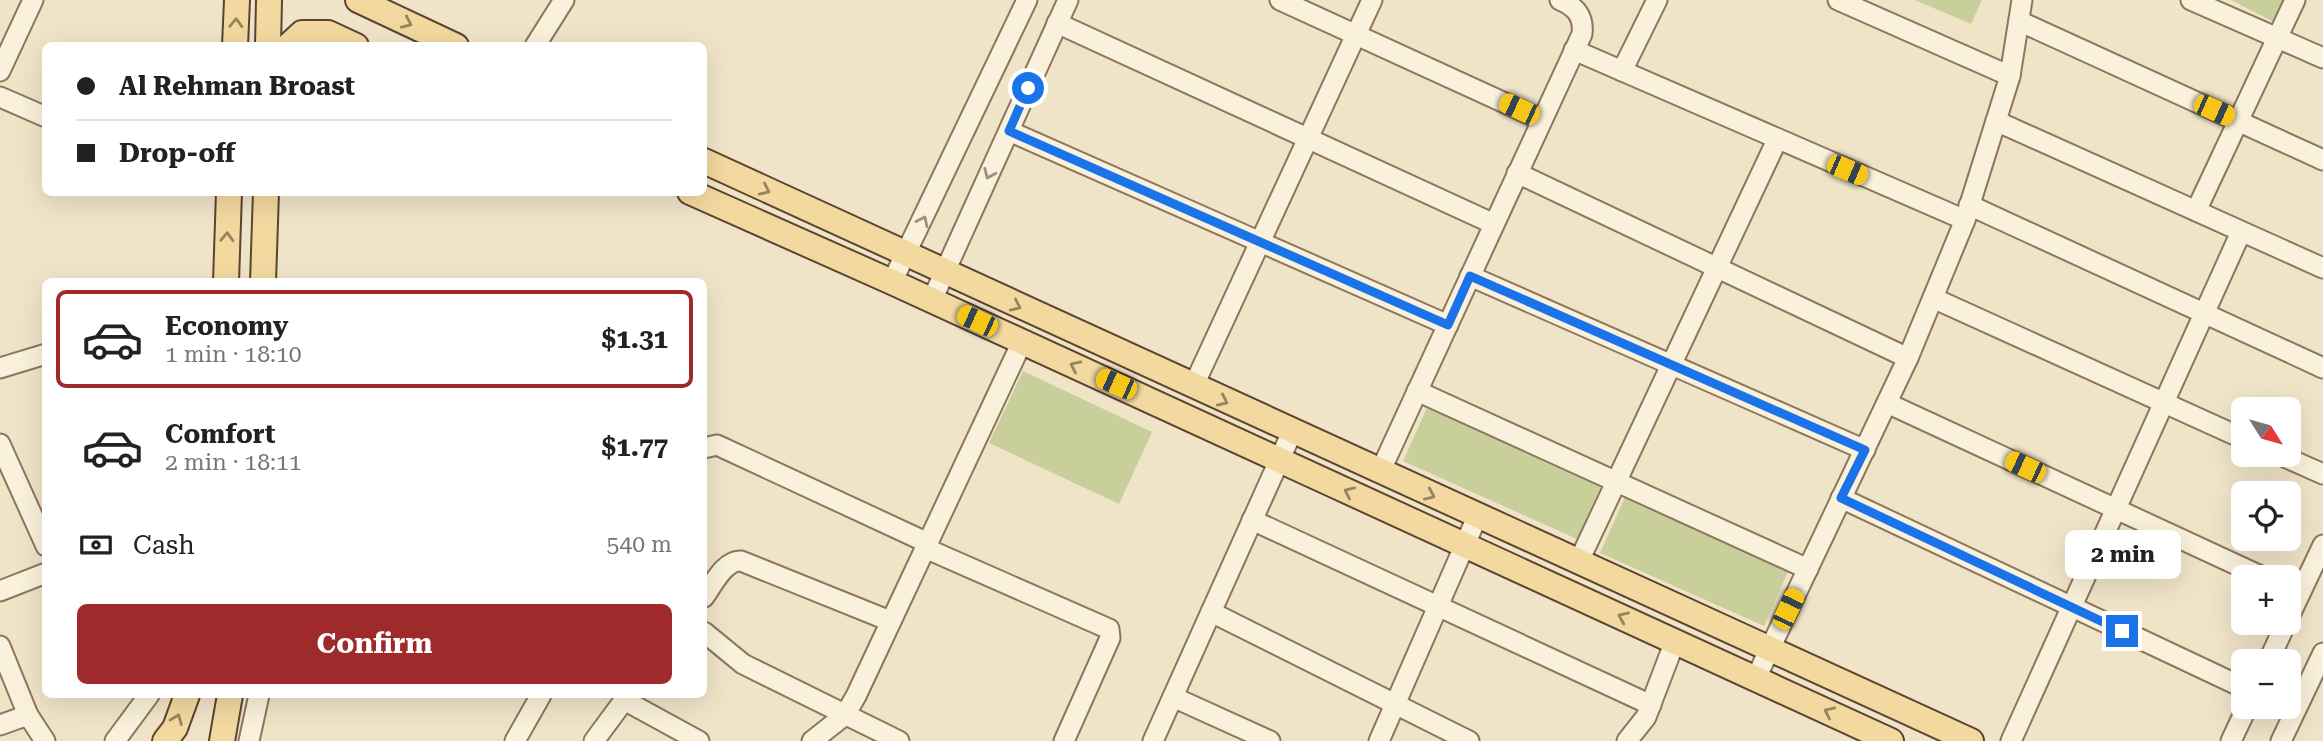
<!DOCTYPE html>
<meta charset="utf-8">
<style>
:root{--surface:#fff;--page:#f2f2f2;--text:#222;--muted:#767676;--line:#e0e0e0;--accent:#9e2a2b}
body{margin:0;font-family:"Roboto Serif",serif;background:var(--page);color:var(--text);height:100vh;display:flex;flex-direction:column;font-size:26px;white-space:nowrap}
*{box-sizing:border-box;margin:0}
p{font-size:23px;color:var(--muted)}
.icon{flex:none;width:38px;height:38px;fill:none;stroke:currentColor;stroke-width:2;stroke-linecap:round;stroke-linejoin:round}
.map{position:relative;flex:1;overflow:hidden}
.details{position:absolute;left:42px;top:278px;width:665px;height:420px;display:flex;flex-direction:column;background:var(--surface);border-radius:10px;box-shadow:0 7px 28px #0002}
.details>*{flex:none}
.banner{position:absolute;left:42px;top:42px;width:665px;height:154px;border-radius:10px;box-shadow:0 7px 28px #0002;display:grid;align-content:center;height:154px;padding:0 35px;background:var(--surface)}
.needle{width:46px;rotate:127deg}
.controls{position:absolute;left:2231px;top:397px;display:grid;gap:14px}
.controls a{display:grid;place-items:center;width:70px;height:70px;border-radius:10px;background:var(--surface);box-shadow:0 7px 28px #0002;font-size:35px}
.end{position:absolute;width:32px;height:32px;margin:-16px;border:9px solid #1a73e8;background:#fff;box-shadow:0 0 0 4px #fff}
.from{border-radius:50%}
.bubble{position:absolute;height:49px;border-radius:10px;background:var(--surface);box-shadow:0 7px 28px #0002;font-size:23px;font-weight:700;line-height:49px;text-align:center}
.car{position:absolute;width:21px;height:42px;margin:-21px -10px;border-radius:9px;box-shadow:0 0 5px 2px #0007;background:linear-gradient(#f5c518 24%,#345 0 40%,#f5c518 0 76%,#345 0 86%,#f5c518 0)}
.banner b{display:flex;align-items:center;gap:24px;height:66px;font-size:26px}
.banner b+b{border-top:2px solid var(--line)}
.banner i{width:18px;height:18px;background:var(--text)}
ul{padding:12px 0 0;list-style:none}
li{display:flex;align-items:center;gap:21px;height:98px;margin:0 14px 10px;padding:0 21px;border:4px solid transparent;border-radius:10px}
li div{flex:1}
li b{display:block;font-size:26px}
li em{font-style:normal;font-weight:700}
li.on{border-color:var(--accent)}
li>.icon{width:63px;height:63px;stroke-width:1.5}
.pay{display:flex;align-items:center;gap:18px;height:77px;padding:0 35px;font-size:26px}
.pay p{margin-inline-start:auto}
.action{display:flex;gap:14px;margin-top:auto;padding:14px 35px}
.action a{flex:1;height:80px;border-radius:10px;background:var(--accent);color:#fff;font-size:28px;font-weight:700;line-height:80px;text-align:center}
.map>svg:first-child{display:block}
</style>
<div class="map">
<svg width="2323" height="741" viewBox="0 0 2323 741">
<rect width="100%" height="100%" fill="#f0e4c8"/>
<!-- green -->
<g fill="#c9cf9b">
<path d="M1915,0H1982L1971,24Z"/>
<path d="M2231,0H2287L2276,23Z"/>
<path d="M1023,371L1152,432L1119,504L989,443Z"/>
<path d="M1427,408L1601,486L1577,539L1403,461Z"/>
<path d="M1625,497L1789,569L1764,626L1600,553Z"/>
</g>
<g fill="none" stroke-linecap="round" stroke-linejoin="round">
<!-- minor casing -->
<g stroke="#8d765c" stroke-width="23">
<g id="minor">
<path d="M1280,0L1542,120"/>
<path d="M1838,0L2010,76"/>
<path d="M2191,0L2323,58"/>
<path d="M2019,21L2323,160"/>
<path d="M1057,23L1494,224"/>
<path d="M535,46L564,0"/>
<path d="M1574,50L1965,220"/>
<path d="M0,71L33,0"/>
<path d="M1622,71L1657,0"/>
<path d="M0,97L46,117"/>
<path d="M1996,121L2323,268"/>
<path d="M1009,131L1448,325"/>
<path d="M1517,173L1908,358"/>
<path d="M1969,205L2323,368"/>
<path d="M2196,211L2295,0"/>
<path d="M1470,276L1865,450"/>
<path d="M892,282L1027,0"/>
<path d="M1933,298L2244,439"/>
<path d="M932,300L1068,0"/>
<path d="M0,368L46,354"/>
<path d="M1193,387L1372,0"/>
<path d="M1417,391L1808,569"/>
<path d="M1887,403L2265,578"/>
<path d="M0,444L46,546"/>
<path d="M704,448L717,445L928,543"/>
<path d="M2280,455L2323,474"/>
<path d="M1380,472L1582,34C1584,16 1576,7 1560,0"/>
<path d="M1841,498L2244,688"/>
<path d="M1252,520L1651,705"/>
<path d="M925,548L1109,629L1110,638L1064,741"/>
<path d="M1578,563L1777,140"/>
<path d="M0,591L46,573"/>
<path d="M704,597C713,585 724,560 741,561L890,621"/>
<path d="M1211,612L1469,741"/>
<path d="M2289,617L2323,545"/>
<path d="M704,632L743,664L899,741"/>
<path d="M0,646L28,715"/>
<path d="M2268,662L2286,623"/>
<path d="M1756,678L1908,358L1965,220L2010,76L2022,0"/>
<path d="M1173,697L1270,741"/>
<path d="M624,700L699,741"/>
<path d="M0,725L28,715L45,741"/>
<path d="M115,741L149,695"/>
<path d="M249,741L259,695"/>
<path d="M515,741L541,695"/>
<path d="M594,741L628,695"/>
<path d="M812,741L845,715L856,696L1022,342"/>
<path d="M1153,741L1292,432"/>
<path d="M1379,741L1477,517"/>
<path d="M1627,741L1646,717L1675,641"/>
<path d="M2011,741L2241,232"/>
<path d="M2231,741L2247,707"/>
<path d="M2281,741L2323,653"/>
</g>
</g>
<!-- major casing -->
<g stroke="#5b4430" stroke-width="28">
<g id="major">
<path d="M358,0L456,46"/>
<path d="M235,46L237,0"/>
<path d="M268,46L269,0"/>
<path d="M288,46L302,33H328L356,46"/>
<path d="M704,161L1971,741"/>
<path d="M690,192L892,282L1891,741"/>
<path d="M226,282L229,192"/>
<path d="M263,282L266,192"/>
<path d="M165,741L175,728L187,695"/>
<path d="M222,741L230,695"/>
</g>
</g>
<!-- minor -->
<use href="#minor" stroke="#faf1dc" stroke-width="19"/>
<!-- major -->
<use href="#major" stroke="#f3d9a0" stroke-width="24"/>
</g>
<!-- one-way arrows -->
<defs><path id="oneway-chevron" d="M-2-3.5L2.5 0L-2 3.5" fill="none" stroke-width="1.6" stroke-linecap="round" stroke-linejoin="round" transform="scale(1.75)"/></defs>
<g stroke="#988460">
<use href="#oneway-chevron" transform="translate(236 23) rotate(-88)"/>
<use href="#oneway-chevron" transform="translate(407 23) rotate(25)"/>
<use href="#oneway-chevron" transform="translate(765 190) rotate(25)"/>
<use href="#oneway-chevron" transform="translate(227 237) rotate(-88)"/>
<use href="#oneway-chevron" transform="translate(1016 306) rotate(25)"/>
<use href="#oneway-chevron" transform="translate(1075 366) rotate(-155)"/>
<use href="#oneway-chevron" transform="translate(1223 401) rotate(25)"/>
<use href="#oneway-chevron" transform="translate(1349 492) rotate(-155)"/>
<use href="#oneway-chevron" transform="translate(1430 495) rotate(24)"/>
<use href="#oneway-chevron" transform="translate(1623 617) rotate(-156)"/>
<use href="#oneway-chevron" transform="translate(1829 712) rotate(-155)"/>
<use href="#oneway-chevron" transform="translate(177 719) rotate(-68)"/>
</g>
<g stroke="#9c907e">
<use href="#oneway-chevron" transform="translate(989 174) rotate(114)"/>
<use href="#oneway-chevron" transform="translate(923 221) rotate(-65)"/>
</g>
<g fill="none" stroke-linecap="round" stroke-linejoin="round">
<!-- route -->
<path stroke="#1a73e8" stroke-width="9" d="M1028,88L1009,131L1448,325L1470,276L1865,450L1841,498L2122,631"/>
</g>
</svg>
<div class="controls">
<a><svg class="needle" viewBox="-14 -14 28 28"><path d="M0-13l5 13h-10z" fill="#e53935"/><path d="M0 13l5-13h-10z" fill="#767676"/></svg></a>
<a><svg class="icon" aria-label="locate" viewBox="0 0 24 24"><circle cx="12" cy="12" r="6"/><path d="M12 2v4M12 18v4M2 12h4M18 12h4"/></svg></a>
<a>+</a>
<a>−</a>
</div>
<i class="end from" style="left:1028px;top:88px"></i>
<i class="end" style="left:2122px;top:631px"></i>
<div class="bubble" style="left:2065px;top:530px;width:116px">2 min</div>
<i class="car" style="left:1519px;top:109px;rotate:295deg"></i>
<i class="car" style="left:2214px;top:110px;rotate:114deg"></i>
<i class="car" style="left:1847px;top:170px;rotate:113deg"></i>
<i class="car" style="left:977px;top:321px;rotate:295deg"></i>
<i class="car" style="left:1116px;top:384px;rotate:294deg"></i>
<i class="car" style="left:2025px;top:467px;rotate:295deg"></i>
<i class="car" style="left:1788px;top:609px;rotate:25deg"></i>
<div class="banner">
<b><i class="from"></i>Al Rehman Broast</b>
<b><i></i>Drop-off</b>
</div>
<section class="details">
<ul>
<li class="on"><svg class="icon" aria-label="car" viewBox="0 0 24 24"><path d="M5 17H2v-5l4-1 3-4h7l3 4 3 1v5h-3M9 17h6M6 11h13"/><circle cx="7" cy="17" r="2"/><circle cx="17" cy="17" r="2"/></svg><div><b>Economy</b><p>1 min · 18:10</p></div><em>$1.31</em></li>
<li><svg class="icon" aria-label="car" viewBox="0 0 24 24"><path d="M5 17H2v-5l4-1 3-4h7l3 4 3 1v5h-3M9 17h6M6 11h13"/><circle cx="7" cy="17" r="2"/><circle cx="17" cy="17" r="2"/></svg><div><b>Comfort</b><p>2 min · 18:11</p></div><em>$1.77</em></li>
</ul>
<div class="pay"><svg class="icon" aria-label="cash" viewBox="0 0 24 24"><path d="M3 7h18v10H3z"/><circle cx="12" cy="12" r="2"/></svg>Cash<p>540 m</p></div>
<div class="action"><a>Confirm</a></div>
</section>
</div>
